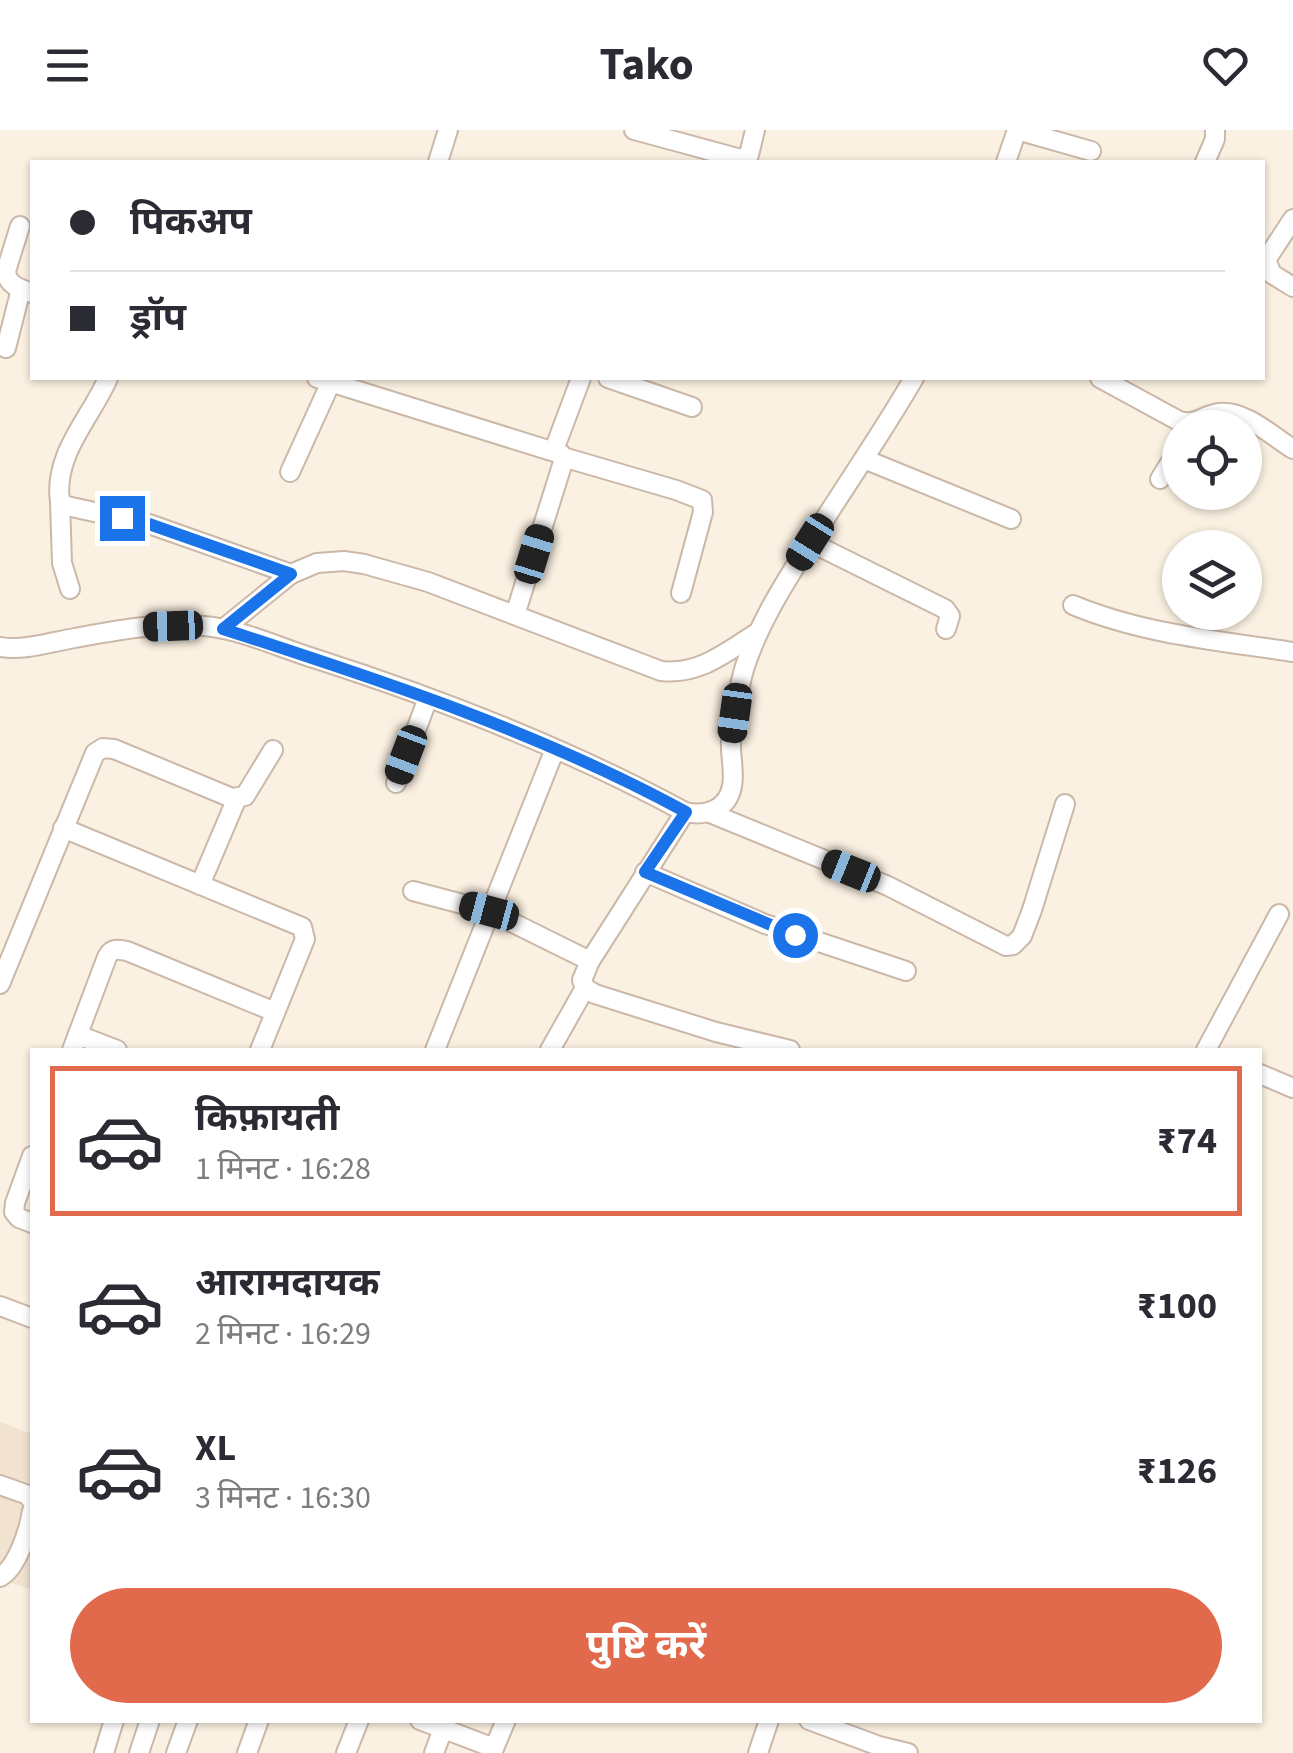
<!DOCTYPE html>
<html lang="hi">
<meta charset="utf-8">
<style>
:root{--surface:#fff;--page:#f7f7f7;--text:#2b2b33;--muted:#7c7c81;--line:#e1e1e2;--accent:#e06a4b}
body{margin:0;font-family:"Source Sans 3","Noto Sans Devanagari",sans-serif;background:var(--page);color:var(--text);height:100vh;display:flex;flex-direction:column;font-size:38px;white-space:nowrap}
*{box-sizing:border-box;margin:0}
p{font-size:32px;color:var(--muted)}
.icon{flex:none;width:55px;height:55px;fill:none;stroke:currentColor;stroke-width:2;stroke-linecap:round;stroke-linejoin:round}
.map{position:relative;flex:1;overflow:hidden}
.details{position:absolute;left:30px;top:918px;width:1232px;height:675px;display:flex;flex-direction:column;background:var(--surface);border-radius:0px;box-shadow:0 2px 8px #0004}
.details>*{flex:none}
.banner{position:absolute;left:30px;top:30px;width:1235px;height:220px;border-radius:0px;box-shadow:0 2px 8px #0004;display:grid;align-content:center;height:220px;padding:0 40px;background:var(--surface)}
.tools{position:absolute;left:1162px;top:280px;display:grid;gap:20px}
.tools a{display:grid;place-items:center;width:100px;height:100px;border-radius:50%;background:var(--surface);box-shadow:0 2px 8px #0004;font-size:50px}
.end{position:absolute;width:45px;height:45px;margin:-22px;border:12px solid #1a73e8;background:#fff;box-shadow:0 0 0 5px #fff}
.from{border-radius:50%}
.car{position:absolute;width:30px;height:60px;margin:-30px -15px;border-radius:12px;box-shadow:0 0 8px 2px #0007;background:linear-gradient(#222 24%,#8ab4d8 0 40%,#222 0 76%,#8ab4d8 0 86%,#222 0)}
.banner b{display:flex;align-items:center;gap:35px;height:95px;font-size:38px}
.banner b+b{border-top:2px solid var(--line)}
.banner i{width:25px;height:25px;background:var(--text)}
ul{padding:18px 0 0;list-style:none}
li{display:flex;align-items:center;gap:30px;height:150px;margin:0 20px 15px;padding:0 20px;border:5px solid transparent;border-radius:0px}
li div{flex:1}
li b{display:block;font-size:38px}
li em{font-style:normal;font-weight:700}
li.current{border-color:var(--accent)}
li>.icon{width:90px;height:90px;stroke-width:1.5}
.button{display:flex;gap:20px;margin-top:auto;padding:20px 40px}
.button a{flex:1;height:115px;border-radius:60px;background:var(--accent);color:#fff;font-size:40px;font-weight:700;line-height:115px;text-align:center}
header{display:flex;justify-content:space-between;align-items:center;height:130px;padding:0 40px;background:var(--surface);font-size:45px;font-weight:700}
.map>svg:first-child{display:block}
</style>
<header><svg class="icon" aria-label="menu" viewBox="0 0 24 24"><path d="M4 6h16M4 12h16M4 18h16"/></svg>Tako<svg class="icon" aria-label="heart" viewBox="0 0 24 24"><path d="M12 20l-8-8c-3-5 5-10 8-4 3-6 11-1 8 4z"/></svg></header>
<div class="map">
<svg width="1293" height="1623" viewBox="0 0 1293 1623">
<rect width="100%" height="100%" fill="#fbf1e2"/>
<!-- residential -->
<path fill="#f2e2d0" d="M0,1292L32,1304V1460L0,1449Z"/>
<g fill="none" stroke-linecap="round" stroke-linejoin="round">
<!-- street casing -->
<g stroke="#cbb8a9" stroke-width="22">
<g id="street">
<path d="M634,0L741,29L749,25L755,0"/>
<path d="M1017,0L1091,21"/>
<path d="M438,32L448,0"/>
<path d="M1006,32L1017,0"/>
<path d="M1205,32L1215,9V0"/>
<path d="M1293,89L1266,130L1272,144L1293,157"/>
<path d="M20,96L6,141C7,155 20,159 32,163"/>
<path d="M6,218L21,159"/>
<path d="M108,248C91,288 53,324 60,372L67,376L149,394L291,444"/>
<path d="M317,248L561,324L563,332L515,485"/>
<path d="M608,248L692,277"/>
<path d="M1100,248L1179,291C1196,296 1203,285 1219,283C1245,280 1272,306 1293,319"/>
<path d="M554,320L581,248"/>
<path d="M563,327L676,360L702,370L703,382L681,463"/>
<path d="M864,329L1011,389"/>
<path d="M290,342L331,252"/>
<path d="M1160,349L1180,317"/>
<path d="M60,372L62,433L70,459"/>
<path d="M810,412L945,479L950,486L946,499"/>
<path d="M1073,475C1142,504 1220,511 1293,522"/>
<path d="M223,499L291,444L317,433L344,431L364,434L428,452L661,541C699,545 725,523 755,504"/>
<path d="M0,517C25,521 51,512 75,508C117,500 161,492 204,496C240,499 278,517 313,528C441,569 567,618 685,682C706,687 728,679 732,656C735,642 730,626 731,611C734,585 738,560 745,536C759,494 781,459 804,422C840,363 880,307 914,248"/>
<path d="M396,653L428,568"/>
<path d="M685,682L590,831L582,850L585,858L595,864L716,902L790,920"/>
<path d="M710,683L888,756L1006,816L1013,815L1022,806L1032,780L1065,674"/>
<path d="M63,698L302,797L305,809L260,920"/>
<path d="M645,742L765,794L906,841"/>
<path d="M200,755L237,668"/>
<path d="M413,761L489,781L590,831"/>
<path d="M0,854L95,623L103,618L114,619L232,668L245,666L273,620"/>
<path d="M78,905L117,920"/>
<path d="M72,920L107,827C112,818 117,819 127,821L275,882"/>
<path d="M435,920L555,619"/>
<path d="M550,920L585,858"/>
<path d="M1206,920L1279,784"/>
<path d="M1260,944L1293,958"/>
<path d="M32,1026L15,1073L14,1082L19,1088L32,1093"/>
<path d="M0,1176L32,1188"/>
<path d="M0,1355L28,1365L32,1371"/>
<path d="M0,1447C17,1438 29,1400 32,1381"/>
<path d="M420,1590L494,1618"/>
<path d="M809,1590L879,1616L908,1623"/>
<path d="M104,1623L114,1590"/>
<path d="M139,1623L150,1590"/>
<path d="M176,1623L188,1590"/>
<path d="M247,1623L259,1590"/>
<path d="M346,1623L359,1590"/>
<path d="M434,1623L443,1599"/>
<path d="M492,1623L506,1590"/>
<path d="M758,1623L769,1590"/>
</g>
</g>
<!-- street -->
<use href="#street" stroke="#fff" stroke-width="18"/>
</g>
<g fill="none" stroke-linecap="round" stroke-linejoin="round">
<!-- route -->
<path stroke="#1a73e8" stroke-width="12" d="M122,388L149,394L291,444L223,499C381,550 539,602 686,682L645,742L795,805"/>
</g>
</svg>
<div class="tools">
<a><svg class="icon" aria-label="locate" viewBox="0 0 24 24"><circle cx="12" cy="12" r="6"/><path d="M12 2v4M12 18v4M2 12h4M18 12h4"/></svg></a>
<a><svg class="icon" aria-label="layers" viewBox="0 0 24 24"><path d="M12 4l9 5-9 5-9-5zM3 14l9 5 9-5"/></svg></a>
</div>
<i class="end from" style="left:795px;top:805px"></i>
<i class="end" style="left:122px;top:388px"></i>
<i class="car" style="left:810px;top:412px;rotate:212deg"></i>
<i class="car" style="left:534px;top:424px;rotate:17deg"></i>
<i class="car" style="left:173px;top:496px;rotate:268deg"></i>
<i class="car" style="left:735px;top:583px;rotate:188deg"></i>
<i class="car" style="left:406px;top:625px;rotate:201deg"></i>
<i class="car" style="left:851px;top:741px;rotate:292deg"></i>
<i class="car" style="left:489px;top:781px;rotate:285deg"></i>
<div class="banner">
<b><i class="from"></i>पिकअप</b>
<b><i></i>ड्रॉप</b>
</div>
<section class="details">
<ul>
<li class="current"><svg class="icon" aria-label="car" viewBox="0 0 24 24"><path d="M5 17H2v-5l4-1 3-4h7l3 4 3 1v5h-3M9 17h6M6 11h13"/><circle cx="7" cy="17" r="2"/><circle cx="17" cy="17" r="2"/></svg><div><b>किफ़ायती</b><p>1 मिनट · 16:28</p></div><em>₹74</em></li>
<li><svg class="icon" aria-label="car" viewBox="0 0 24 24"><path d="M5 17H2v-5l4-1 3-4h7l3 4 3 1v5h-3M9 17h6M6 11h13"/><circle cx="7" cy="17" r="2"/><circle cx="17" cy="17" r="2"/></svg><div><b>आरामदायक</b><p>2 मिनट · 16:29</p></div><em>₹100</em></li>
<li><svg class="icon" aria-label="car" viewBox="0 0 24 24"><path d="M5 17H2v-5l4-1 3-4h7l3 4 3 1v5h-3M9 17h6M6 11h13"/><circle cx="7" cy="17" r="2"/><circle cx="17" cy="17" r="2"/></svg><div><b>XL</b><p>3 मिनट · 16:30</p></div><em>₹126</em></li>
</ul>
<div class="button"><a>पुष्टि करें</a></div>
</section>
</div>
